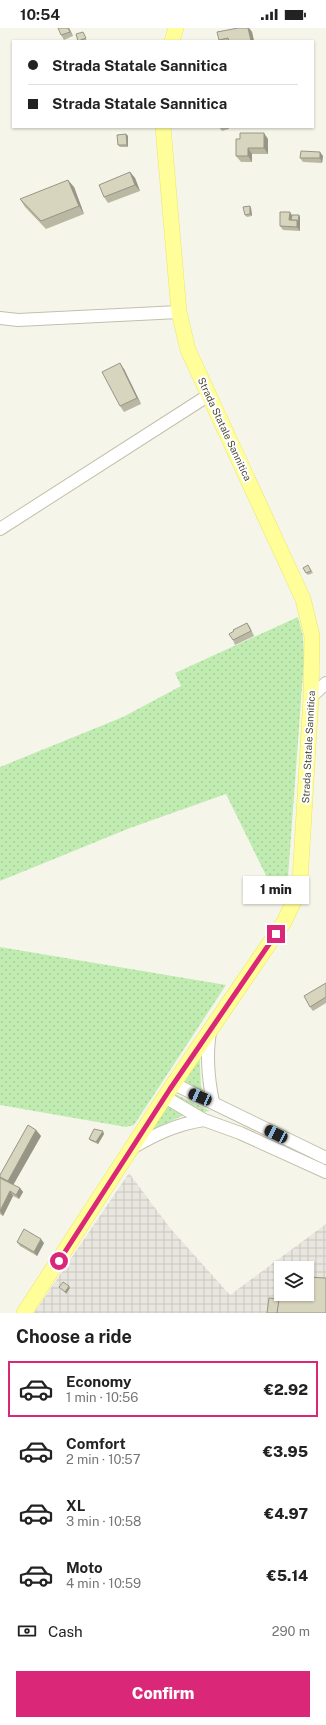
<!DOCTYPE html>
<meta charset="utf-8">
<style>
:root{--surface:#fff;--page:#f6f6f6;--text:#222;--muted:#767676;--line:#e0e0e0;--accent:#db2777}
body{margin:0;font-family:"Public Sans",sans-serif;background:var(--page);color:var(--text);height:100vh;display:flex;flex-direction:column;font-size:15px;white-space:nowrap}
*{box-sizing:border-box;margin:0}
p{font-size:13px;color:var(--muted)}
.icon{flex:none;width:22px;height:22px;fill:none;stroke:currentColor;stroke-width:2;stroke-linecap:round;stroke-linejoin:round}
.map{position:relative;height:1285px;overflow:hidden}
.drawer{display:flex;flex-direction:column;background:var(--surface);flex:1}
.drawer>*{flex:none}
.guide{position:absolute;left:12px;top:12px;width:302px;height:88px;border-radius:0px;box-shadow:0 1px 3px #0004;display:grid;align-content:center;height:88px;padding:0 16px;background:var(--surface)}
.tools{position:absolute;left:274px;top:1233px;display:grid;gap:8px}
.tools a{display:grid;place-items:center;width:40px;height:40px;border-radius:0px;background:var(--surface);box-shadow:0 1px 3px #0004;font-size:20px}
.end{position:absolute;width:18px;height:18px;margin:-9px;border:5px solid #db2777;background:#fff;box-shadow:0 0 0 2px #fff}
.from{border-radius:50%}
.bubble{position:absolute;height:28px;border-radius:0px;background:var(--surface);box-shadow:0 1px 3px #0004;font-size:13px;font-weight:800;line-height:28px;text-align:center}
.car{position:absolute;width:12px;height:24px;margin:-12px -6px;border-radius:5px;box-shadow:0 0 3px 1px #0007;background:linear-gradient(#222 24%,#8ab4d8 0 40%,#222 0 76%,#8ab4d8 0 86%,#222 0)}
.guide b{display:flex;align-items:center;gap:14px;height:38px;font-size:15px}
.guide b+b{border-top:1px solid var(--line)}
.guide i{width:10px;height:10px;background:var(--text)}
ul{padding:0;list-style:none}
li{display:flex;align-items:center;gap:12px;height:56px;margin:0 8px 6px;padding:0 8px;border:2px solid transparent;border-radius:0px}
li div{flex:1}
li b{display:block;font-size:15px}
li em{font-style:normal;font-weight:800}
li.active{border-color:var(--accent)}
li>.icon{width:36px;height:36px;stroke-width:1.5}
h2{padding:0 16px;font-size:18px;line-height:48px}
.pay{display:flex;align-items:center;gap:10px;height:44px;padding:0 16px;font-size:15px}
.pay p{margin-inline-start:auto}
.button{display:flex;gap:8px;margin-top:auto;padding:8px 16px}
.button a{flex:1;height:46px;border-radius:0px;background:var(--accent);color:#fff;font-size:16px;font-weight:800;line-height:46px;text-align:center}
.status{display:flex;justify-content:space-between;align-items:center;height:28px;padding:0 20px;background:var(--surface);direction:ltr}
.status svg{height:11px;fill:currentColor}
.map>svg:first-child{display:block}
</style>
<div class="status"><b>10:54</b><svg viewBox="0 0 49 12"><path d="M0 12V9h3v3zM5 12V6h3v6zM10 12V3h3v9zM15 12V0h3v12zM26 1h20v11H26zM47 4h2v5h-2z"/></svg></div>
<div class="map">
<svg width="326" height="1285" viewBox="0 0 326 1285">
<defs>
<pattern id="industrial-grid" width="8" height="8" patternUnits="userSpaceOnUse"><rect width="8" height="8" fill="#e8e6de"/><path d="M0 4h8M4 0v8" fill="none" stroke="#c8c7bf"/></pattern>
<pattern id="grass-dots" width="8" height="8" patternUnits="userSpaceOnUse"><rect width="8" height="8" fill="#c1ecb1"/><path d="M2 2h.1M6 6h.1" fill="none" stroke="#a7cc99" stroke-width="1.8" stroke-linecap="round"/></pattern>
</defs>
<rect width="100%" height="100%" fill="#f6f5ea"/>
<!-- industrial -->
<path fill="url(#industrial-grid)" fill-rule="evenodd" d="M129,1145L170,1200L230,1267L326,1196V1285H34ZM281,1240H307V1266H281Z"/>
<!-- grass -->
<g fill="url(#grass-dots)">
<path d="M298,589L303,608L304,632L288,849L284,871L280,876L226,766L130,800L0,853V739L123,689L181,658L175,645Z"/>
<path d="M0,919L226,957L134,1097L126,1099L0,1077Z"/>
<path d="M199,1021L201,1058L207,1072L174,1060Z"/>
<path d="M171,1064L210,1083L182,1088L144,1105Z"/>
</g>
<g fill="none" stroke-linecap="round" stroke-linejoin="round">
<!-- minor casing -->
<g stroke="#c2c0ab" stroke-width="14">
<g id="minor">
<path d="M0,290L18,292L179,284"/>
<path d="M0,501L209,367"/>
<path d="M311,669L326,655"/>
<path d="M210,1004C206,1028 208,1050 213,1074"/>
<path d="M174,1056L326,1130"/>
<path d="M165,1069L180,1078L204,1092L240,1105L326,1144"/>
<path d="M132,1120C156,1106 177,1096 204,1092"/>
</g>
</g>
<!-- major casing -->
<g stroke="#ebe763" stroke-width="16">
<g id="major">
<path d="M172,13L176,0"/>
<path d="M24,1285L170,1061L284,894L295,871L300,853L311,669L312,608L303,571L188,322L179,284L163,99"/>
</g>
</g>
<!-- minor -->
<use href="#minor" stroke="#fff" stroke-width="12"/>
<!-- major -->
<use href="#major" stroke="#fffe99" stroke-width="15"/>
</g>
<!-- wall -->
<g fill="#bab7a3">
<path d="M69,0L73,8L64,12L61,7Z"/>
<path d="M238,0H249L252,4L254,13H220L219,12Z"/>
<path d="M83,4L87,13H78Z"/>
<path d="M219,99H229V101L222,103Z"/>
<path d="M126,106L128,108V119H120L118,117Z"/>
<path d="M236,111H268V126H252V134H241L236,128Z"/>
<path d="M323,128L322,135L303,134L300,130Z"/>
<path d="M130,144L135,150L140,163L108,175L104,169Z"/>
<path d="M74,159L84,186L46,201L25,179L20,171Z"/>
<path d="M251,180L252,188L247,189L245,187Z"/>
<path d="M292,187H299L300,189V203L283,202L280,198Z"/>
<path d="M124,341L141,376L124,384L120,378Z"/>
<path d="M310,540L313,545L308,547L306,545Z"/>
<path d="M247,595L250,599L254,608L235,617L233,612L234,603Z"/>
<path d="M326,956V975L313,983L310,979Z"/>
<path d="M36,1102L41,1108L13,1157L20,1160L23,1164L19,1171L13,1168L3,1188L0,1186V1150H1L0,1147Z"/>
<path d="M104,1106L98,1116L91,1113L89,1111Z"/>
<path d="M17,1214L44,1215L37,1228L20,1218Z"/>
</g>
<!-- shaded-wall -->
<g fill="#979585">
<path d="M68,0H69L73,8L70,4Z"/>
<path d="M248,0H249L252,4L254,13H251Z"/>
<path d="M264,105L268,111V126L264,120Z"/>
<path d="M126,106L128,108V119L127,117Z"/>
<path d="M248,120L252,126V134L248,128Z"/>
<path d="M320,124L323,128L322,135L320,130Z"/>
<path d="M130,144L135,150L140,163L135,157Z"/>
<path d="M68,152L74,159L84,186L79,178Z"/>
<path d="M250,178L251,180L252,188L250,186Z"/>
<path d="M290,184L293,189L292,194L289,192Z"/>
<path d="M299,187L300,189V203L297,199V192Z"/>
<path d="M120,335L124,341L141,376L137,370Z"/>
<path d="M36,1102L41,1108L12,1159L8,1153Z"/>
<path d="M103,1103L104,1106L98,1116L96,1114Z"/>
<path d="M20,1160L23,1164L19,1171L16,1167Z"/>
<path d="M10,1163L13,1168L3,1188L0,1183Z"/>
<path d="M41,1211L44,1215L37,1228L34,1224Z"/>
<path d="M69,1258L70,1260L66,1266L65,1264Z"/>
</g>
<!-- building -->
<g fill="#d8d5be" stroke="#979585">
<path d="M58,0H68L70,4L61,7Z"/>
<path d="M238,0H248L251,13H229L228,10L219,12L217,4Z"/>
<path d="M83,4L86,10L78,13L76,6Z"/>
<path d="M240,105H264V120H248V128H236V111H240Z"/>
<path d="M126,106L127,117H118L117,107Z"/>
<path d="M301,123L320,124V130H300Z"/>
<path d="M130,144L135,157L104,169L99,157Z"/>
<path d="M68,152L79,178L41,193L20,171Z"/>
<path d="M250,178V186L245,187L243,179Z"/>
<path d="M280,184H290L289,192H297V199L280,198Z"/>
<path d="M292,187H299L298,194L297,192H291Z"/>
<path d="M120,335L137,370L120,378L102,344Z"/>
<path d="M308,537L311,543L306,545L303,540Z"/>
<path d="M247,595L251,603L233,612L229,606L234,603L233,602Z"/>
<path d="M326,955V969L310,979L304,968Z"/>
<path d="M28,1097L36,1102L8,1153L0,1149V1147Z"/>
<path d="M94,1101L103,1103L96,1114L89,1111Z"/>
<path d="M0,1150L20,1160L16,1167L10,1163L0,1183Z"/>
<path d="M24,1201L41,1211L34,1224L17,1214Z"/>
<path d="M307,1249L326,1250V1285H277L279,1267L290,1269V1266H307Z"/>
<path d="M63,1254L69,1258L65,1264L59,1259Z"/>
<path d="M269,1270L279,1271L277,1285H267Z"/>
</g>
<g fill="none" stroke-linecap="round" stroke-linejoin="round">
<!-- route -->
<path stroke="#db2777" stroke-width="5" d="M59,1233L170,1061L276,906"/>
</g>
<g text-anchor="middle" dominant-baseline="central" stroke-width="4" stroke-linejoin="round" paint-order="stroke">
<!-- street labels -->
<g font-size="10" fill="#4a4837" stroke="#fff">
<text transform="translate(225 401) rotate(65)">Strada Statale Sannitica</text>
<text transform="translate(308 719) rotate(-87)">Strada Statale Sannitica</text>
</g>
</g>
</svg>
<div class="tools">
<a><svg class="icon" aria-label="layers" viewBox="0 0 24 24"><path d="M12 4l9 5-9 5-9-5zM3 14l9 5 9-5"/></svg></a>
</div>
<i class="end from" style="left:59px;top:1233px"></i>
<i class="end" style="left:276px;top:906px"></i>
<div class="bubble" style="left:243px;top:848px;width:66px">1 min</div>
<i class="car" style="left:200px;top:1069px;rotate:293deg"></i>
<i class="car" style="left:276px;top:1106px;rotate:296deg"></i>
<div class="guide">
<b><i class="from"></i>Strada Statale Sannitica</b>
<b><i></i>Strada Statale Sannitica</b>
</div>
</div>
<section class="drawer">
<h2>Choose a ride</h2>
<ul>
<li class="active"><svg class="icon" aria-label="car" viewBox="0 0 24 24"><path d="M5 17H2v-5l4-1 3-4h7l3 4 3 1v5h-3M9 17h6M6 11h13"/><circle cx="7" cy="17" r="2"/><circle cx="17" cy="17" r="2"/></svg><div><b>Economy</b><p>1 min · 10:56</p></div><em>€2.92</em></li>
<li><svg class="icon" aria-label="car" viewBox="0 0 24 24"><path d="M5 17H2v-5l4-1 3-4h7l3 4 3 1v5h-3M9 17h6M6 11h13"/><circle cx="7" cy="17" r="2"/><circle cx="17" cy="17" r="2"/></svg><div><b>Comfort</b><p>2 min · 10:57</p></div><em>€3.95</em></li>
<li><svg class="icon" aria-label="car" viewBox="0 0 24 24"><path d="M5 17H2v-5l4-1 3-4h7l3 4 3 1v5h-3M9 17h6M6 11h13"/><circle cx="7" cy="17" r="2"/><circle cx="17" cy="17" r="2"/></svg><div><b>XL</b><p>3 min · 10:58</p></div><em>€4.97</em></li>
<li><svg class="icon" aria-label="car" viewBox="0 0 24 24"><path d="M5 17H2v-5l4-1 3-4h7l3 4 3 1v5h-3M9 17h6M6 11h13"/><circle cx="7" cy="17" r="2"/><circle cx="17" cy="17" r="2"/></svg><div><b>Moto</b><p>4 min · 10:59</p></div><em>€5.14</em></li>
</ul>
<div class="pay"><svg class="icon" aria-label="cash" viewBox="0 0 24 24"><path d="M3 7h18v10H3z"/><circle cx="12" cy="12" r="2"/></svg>Cash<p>290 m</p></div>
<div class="button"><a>Confirm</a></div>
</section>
